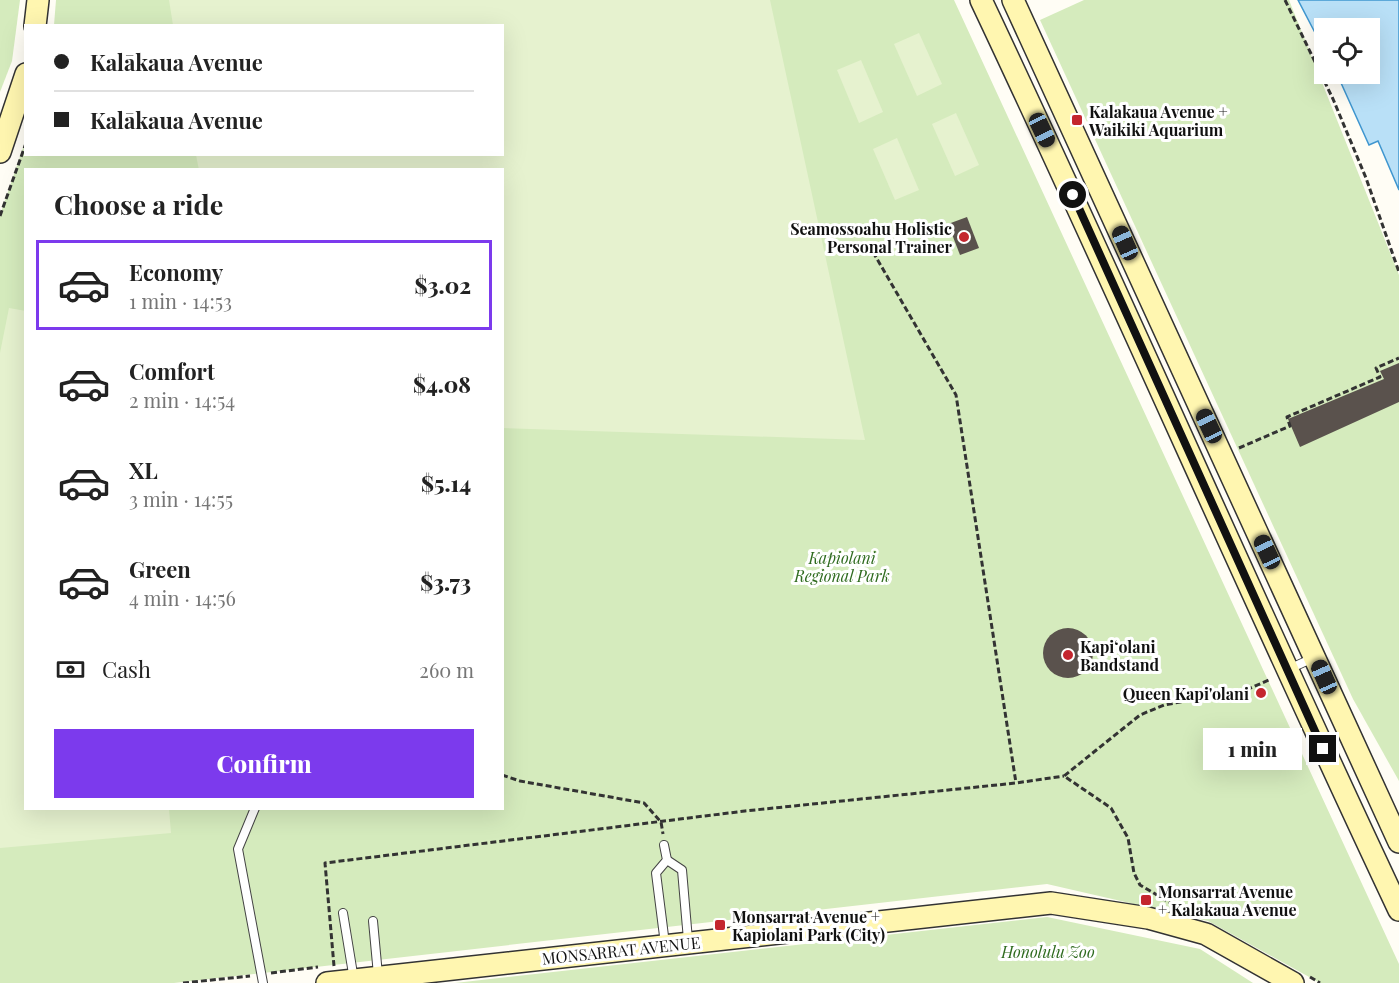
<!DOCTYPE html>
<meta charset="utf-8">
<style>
:root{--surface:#fff;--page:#f2f2f2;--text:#222;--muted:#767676;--line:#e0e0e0;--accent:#7c3aed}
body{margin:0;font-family:"Playfair Display",serif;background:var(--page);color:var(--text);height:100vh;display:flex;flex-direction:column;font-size:22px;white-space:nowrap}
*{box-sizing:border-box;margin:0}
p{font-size:20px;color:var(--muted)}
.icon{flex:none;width:33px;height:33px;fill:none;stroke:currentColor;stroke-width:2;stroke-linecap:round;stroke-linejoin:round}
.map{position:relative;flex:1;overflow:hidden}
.panel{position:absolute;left:24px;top:168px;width:480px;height:642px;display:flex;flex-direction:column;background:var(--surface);border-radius:0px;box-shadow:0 6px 24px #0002}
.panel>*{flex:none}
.banner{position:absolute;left:24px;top:24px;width:480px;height:132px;border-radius:0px;box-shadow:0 6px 24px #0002;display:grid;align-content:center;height:132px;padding:0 30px;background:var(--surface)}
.controls{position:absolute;left:1314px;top:18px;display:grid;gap:12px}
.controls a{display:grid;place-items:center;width:66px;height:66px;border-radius:0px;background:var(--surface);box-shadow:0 6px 24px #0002;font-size:30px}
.end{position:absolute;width:27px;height:27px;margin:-14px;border:8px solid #111;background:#fff;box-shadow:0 0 0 3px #fff}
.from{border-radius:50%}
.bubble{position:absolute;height:42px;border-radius:0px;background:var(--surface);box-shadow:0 6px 24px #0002;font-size:20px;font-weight:800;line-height:42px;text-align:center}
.car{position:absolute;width:18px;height:36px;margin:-18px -9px;border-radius:8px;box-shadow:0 0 4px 2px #0007;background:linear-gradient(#222 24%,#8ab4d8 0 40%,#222 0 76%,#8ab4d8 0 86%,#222 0)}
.banner b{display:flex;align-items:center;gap:21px;height:57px;font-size:22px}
.banner b+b{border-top:2px solid var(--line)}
.banner i{width:15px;height:15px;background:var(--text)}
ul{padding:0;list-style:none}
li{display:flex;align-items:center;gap:18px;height:90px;margin:0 12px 9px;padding:0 18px;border:3px solid transparent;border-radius:0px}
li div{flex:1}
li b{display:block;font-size:22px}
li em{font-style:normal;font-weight:800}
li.active{border-color:var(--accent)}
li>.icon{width:54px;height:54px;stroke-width:1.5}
h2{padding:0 30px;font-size:27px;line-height:72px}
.pay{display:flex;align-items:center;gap:15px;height:66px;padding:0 30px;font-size:22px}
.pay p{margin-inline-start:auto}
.primary-button{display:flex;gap:12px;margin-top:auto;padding:12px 30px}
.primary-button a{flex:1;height:69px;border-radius:0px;background:var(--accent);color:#fff;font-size:24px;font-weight:800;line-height:69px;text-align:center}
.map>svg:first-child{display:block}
</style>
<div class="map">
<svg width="1399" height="983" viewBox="0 0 1399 983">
<rect width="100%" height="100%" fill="#fffdf5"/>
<!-- green -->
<g fill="#d5ebbd" fill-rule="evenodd">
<path d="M0,0H20L12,61L0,92Z"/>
<path d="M56,0H954L1399,964V983H1320L1208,921L1047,884L174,983H0V215L25,142L26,154H502V26L54,25ZM26,170H502V808H26Z"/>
<path d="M1084,0H1289L1399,275V781L1353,699L1040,20Z"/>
<path d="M1047,917L1200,949L1253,983H455Z"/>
</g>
<!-- pitch -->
<g fill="#e6f2cf">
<path d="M169,0H770L865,440L503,428L502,170H199L196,155L502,154V26L173,25Z"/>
<path d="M919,33L942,84L917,96L894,44Z"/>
<path d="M861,60L883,112L859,123L837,70Z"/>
<path d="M956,113L979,165L955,176L932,124Z"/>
<path d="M897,138L919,190L895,200L873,149Z"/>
<path d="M9,308L26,311V808L169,809L171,833L0,848V353Z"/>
</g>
<!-- water -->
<path fill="#b9e0f7" stroke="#3f96cf" stroke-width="1.5" d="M1298,0H1399V190L1378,141L1369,145L1337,74H1370V28H1324V50Z"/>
<!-- building -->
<g fill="#5a524d">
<path d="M967,217L979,248L960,255L948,224Z"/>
<path d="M1399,363V402L1300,447L1288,419L1384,379L1380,371Z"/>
<circle cx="1068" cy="653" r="25"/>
</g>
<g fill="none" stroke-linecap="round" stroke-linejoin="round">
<!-- lane casing -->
<g stroke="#444" stroke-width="10">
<g id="lane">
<path d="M1289,669L1313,658"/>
<path d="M255,808L238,849L263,983"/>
<path d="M664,845L667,860L656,873L665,944"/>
<path d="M667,860L682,870L688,940"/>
<path d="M343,913L354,980"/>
<path d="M373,921L378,975"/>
</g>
</g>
<!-- secondary casing -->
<g stroke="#333" stroke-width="24">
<g id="secondary">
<path d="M981,0C1124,302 1256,608 1399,910"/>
<path d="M1013,0L1399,842"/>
<path d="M35,26L38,0"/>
<path d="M0,152L26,74"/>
<path d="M327,983L1051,903L1148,918L1206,934L1293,983"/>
</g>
</g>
<!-- path -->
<g stroke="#333" stroke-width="3" stroke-dasharray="6 3" stroke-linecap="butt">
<path d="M1285,0L1333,99L1366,178L1399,272"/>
<path d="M0,216L26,143"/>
<path d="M873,252L956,395L1016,783"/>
<path d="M1239,448L1290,426L1287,417L1380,377L1376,368L1399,358"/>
<path d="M502,775L520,781L644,803L661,822L663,834"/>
<path d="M1174,905L1140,885L1134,873L1128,838L1111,808L1064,776L1140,715L1164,705L1246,690L1269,680"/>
<path d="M334,966L325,863L745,811L1016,783L1064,776"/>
<path d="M271,973L318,967"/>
<path d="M1310,977L1320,983"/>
<path d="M183,983L250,976"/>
</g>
<!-- lane -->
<use href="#lane" stroke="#fff" stroke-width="8"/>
<!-- secondary -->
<use href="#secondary" stroke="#fff6b0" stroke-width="21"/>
</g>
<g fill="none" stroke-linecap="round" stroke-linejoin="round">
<!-- route -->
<path stroke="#111" stroke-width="8" d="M1073,195L1323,749"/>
</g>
<!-- markers -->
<g fill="#c4262e" stroke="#fff" stroke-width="2">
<rect x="1071" y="114" width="12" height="12" rx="3"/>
<circle cx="964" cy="237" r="6"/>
<circle cx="1068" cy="655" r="6"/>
<circle cx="1261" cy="693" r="6"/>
<rect x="1140" y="894" width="12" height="12" rx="3"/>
<rect x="714" y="919" width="12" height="12" rx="3"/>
</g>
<g text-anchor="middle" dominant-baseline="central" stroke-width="6" stroke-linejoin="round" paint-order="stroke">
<!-- poi labels -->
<g font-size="16" font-weight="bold" fill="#111" stroke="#fff" text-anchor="start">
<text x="1089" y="111">Kalakaua Avenue +<tspan x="1089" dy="18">Waikiki Aquarium</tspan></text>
<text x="952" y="228" text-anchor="end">Seamossoahu Holistic<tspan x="952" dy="18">Personal Trainer</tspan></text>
<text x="1080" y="646">Kapiʻolani<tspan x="1080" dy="18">Bandstand</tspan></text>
<text x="1249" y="693" text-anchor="end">Queen Kapi'olani</text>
<text x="1158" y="891">Monsarrat Avenue<tspan x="1158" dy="18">+ Kalakaua Avenue</tspan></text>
<text x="732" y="916">Monsarrat Avenue +<tspan x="732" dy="18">Kapiolani Park (City)</tspan></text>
</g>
<!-- park labels -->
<g font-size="16" font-style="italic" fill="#2f6b1f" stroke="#fff">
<text x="842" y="557">Kapiolani<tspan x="842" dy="18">Regional Park</tspan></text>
<text x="1048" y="951">Honolulu Zoo</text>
</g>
<!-- street labels -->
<g font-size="16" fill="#111" stroke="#fff">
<text transform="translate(621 950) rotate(-6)">MONSARRAT AVENUE</text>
</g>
</g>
</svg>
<div class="controls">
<a><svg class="icon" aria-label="locate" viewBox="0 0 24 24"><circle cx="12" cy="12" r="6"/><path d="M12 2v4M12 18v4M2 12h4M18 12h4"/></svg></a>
</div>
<i class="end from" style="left:1073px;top:195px"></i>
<i class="end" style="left:1323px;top:749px"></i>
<div class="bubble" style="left:1203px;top:728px;width:99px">1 min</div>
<i class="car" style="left:1042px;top:130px;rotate:155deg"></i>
<i class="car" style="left:1125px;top:243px;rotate:336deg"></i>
<i class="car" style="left:1209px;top:426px;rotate:335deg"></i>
<i class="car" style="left:1267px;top:552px;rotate:335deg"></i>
<i class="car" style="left:1324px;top:677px;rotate:336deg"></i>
<div class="banner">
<b><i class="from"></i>Kalākaua Avenue</b>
<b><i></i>Kalākaua Avenue</b>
</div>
<section class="panel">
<h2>Choose a ride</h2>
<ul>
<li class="active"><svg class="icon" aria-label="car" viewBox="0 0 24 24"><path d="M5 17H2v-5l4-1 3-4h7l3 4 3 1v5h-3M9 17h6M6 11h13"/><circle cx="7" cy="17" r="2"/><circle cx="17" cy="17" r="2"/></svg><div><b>Economy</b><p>1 min · 14:53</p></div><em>$3.02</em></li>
<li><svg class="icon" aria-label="car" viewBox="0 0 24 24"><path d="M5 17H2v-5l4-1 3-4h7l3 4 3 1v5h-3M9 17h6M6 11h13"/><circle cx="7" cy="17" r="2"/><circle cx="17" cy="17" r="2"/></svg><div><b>Comfort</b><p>2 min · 14:54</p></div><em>$4.08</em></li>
<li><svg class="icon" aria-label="car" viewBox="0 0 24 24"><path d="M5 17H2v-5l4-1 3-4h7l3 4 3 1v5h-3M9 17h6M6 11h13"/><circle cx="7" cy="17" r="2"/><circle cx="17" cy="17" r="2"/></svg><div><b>XL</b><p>3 min · 14:55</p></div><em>$5.14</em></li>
<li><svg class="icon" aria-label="car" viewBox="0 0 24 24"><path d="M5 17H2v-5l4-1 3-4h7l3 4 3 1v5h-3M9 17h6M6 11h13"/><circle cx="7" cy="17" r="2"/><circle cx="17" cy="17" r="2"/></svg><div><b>Green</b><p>4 min · 14:56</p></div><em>$3.73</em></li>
</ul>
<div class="pay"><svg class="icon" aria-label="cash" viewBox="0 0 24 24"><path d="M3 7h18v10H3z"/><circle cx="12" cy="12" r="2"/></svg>Cash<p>260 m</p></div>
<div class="primary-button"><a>Confirm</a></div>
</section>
</div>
